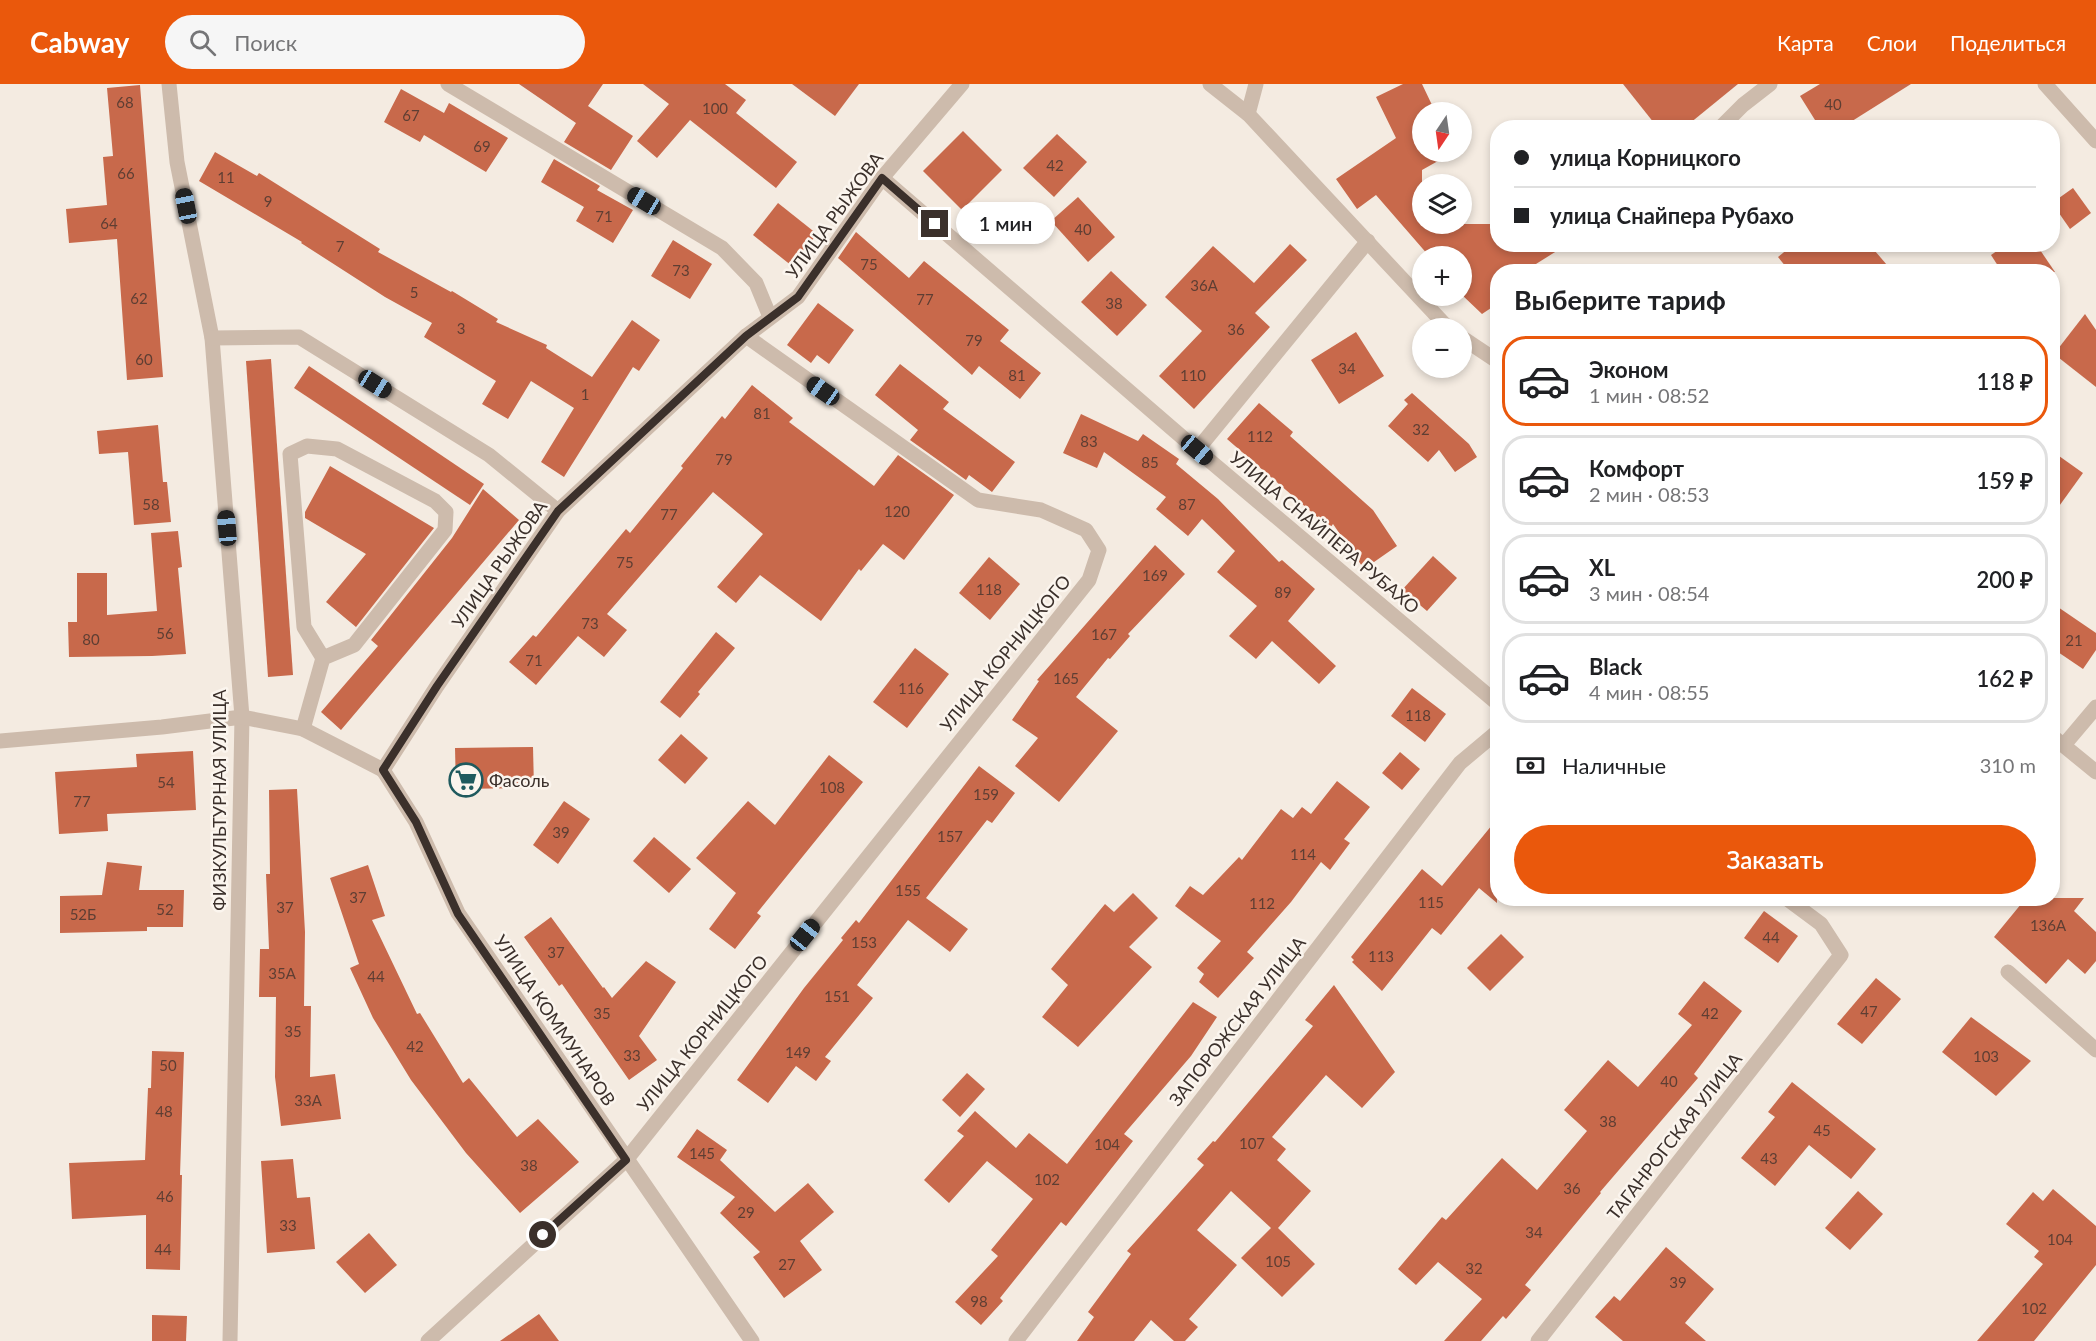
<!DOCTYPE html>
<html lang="ru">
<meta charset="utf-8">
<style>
:root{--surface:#fff;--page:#f6f6f6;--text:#202124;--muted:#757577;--line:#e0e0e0;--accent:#ea580c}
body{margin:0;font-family:Lato,sans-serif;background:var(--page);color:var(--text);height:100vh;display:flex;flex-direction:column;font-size:22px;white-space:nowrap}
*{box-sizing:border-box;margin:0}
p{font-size:20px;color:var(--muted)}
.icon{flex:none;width:33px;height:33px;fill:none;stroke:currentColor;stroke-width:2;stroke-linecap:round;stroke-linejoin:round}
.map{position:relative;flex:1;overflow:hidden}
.side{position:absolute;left:1490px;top:180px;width:570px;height:642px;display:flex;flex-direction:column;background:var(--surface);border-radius:24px;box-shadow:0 3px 9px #0003}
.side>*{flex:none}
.banner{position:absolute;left:1490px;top:36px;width:570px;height:132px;border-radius:24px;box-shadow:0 3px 9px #0003;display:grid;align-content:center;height:132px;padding:0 24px;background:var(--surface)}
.needle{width:39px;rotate:193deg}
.fabs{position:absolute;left:1412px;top:18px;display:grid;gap:12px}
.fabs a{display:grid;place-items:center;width:60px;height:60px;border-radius:50%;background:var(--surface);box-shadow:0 3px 9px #0003;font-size:30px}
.end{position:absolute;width:27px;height:27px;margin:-14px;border:8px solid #3b302b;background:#fff;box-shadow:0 0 0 3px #fff}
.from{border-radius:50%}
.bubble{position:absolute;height:42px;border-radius:21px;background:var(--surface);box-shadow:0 3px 9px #0003;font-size:20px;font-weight:600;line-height:42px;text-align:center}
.car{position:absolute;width:18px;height:36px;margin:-18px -9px;border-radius:8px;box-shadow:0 0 4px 2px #0007;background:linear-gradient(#222 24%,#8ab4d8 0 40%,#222 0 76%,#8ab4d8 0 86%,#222 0)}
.banner b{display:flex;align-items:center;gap:21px;height:57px;font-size:22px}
.banner b+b{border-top:2px solid var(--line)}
.banner i{width:15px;height:15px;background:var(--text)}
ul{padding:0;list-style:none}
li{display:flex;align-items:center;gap:18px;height:90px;margin:0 12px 9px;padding:0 12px;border:3px solid var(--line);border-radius:24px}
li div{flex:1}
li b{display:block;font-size:22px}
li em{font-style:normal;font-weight:600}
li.current{border-color:var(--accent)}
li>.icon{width:54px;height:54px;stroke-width:1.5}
h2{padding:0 24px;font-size:27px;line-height:72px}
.pay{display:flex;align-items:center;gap:15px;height:66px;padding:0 24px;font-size:22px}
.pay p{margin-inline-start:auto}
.primary-button{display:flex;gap:12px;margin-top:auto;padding:12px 24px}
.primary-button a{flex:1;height:69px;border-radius:36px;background:var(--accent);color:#fff;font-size:24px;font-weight:600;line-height:69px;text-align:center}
header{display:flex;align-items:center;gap:36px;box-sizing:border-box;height:84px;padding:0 30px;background:var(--accent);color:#fff}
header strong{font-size:28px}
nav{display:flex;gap:33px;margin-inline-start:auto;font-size:21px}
.search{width:420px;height:54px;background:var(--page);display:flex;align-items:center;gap:15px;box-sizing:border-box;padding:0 21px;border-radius:33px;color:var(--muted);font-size:22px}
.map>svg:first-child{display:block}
</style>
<header>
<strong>Cabway</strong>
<div class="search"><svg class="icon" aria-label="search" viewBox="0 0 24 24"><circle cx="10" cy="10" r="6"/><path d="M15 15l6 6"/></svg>Поиск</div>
<nav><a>Карта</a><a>Слои</a><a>Поделиться</a></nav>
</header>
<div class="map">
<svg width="2096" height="1257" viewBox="0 0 2096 1257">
<rect width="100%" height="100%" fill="#f4ebe1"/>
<!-- building -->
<g fill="#c8694b">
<path d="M519,0H603L588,22L633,52L611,86L564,58L576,39Z"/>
<path d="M643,0H725L746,16L736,29L797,78L776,104L690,36L657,74L637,57L669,20Z"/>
<path d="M792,0H859L835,32Z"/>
<path d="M1403,0H1422L1432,21L1422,26V68H1454L1422,86V140H1497V160H1568L1523,188H1497V220L1482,230L1461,210V172H1429L1376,111L1357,125L1336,95L1396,54L1376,13Z"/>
<path d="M1623,0H1738L1684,44H1658Z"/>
<path d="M1820,0H1911L1841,44H1820L1800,12Z"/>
<path d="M140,1L163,293L127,296L117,155L69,159L66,125L107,121L103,73L113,72L107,4Z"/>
<path d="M401,5L444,29L449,19L508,54L486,88L424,51L420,58L384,38Z"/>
<path d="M963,47L1002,86L962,126L923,87Z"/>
<path d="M1057,50L1087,78L1054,113L1023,84Z"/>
<path d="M215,68L257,92L259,89L380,165L378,168L451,208L452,207L498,235L496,238L547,261L546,264L592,293L632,236L660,256L639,287L633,283L564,393L541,378L574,324L531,297L508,335L482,320L496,297L424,253L432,239L385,213L301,159L302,158L199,97Z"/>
<path d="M554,75L600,102L597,106L633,126L613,159L576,137L584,123L541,98Z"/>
<path d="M2073,104L2091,129L2070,145L2052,119Z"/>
<path d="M1078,113L1115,153L1088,178L1051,137Z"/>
<path d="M778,119L817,150L792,182L753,151Z"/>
<path d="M856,148L909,194L924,177L1009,246L1000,257L1041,289L1020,315L979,282L972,291L838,174Z"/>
<path d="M673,156L712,180L690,215L651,192Z"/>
<path d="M1290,160L1307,176L1255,229L1270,243L1194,325L1159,292L1202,247L1165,213L1213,162L1254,199Z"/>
<path d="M1794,160H1869L1893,188H1790L1778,173Z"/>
<path d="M2007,160H2036L2055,188H2002L1991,171Z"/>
<path d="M1111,187L1147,221L1117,252L1081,218Z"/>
<path d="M818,219L854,246L829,280L817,271L811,279L787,261Z"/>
<path d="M2085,230L2096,246V303L2054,270Z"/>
<path d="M1356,248L1384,292L1339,320L1311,276Z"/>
<path d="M271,275L293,591L268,593L246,277Z"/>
<path d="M900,280L949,318L943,325L1015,378L992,408L969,391L966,396L910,356L918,346L875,311Z"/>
<path d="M309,282L484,400L470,421L294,304Z"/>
<path d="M752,301L793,334L789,338L874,402L898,371L954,411L904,476L883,460L861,487L859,485L821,537L760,491L736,519L717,503L763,450L713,408L607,530L627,546L604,573L578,552L536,601L509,578L533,551L536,553L626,445L630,449L683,384L681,382L722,332L725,335Z"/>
<path d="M1412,309L1469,360L1477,373L1455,388L1439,366L1428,378L1388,342L1408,320L1404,316Z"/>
<path d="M1259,319L1293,348L1290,352L1373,426L1397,462L1364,485L1333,440L1330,444L1227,355Z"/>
<path d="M1081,330L1138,357L1143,350L1179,375L1176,380L1218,415L1279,478L1282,476L1315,505L1288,537L1336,582L1319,600L1272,557L1256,575L1229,552L1257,522L1217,488L1235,467L1202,435L1188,452L1156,425L1166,413L1104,368L1097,384L1063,369Z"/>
<path d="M158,341L163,398H167L171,438L134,441L128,368L99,370L97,347Z"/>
<path d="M2052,367L2083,389L2052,432Z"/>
<path d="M330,382L434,444L356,543L326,518L366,470L305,434V428Z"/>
<path d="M483,405L519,436L341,646L321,628L378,562L371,556L452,454Z"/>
<path d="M178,447L182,483L178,484L186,570L152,572L69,573L68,538H77V489H107V531L157,527L151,449Z"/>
<path d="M1155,461L1185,490L1128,550L1130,552L1110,575L1108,574L1076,613L1118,647L1059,718L1015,682L1038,654L1012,636L1039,597L1037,596Z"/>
<path d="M1433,472L1457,494L1427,527L1402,506Z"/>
<path d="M989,473L1020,500L990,536L959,509Z"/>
<path d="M2052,519L2096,549V566L2083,585L2052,564Z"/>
<path d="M716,548L735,564L698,608L700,610L680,634L660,618Z"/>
<path d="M915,564L949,590L907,644L873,618Z"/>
<path d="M1412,604L1446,630L1425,658L1391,632Z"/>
<path d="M681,650L708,674L685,700L658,676Z"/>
<path d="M533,663L534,704L456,705L455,664Z"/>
<path d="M193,667L196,726L107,730L108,747L59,750L55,688L137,683L136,670Z"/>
<path d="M1400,668L1420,685L1402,706L1382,689Z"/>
<path d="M829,671L863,698L757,829L761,832L735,865L709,845L736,809L696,774L748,717L775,741Z"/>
<path d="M979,682L1015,709L992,739L987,736L926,814L968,845L950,868L908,836L857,901L873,914L825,973L831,977L816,997L796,982L768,1019L737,996L804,904L843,856L841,854L856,836L859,839Z"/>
<path d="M1337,697L1370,723L1344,755L1350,759L1330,786L1321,778L1291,818L1247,868L1254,874L1218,914L1199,898L1204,890L1197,884L1221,857L1175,822L1190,802L1203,811L1239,773L1242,776L1281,725L1293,734L1302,723L1311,730Z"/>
<path d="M297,705L305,848L304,922H311L310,993L335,990L341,1035L281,1042L275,993L276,913H259L260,865H269L266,790H270L269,706Z"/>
<path d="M564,717L590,735L558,780L533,761Z"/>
<path d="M1497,735V819L1479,804L1441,851L1432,844L1382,907L1352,878L1354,876L1351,873L1422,785L1442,802Z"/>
<path d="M654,753L691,785L669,809L633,777Z"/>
<path d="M107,778L142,782L139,806H184L183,843H147V847L60,849V812L102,811Z"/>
<path d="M368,781L385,832L372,836L417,930L420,929L463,999L469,994L517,1053L538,1035L579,1078L520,1129L466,1069L411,996L373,934L350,884L359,880L330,794Z"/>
<path d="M1133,809L1158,834L1129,863L1152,883L1078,963L1042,933L1068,901L1051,885L1105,820L1114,828Z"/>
<path d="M2026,814H2084L2074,827L2096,848V877L2085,890L2068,875L2046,900L1994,853Z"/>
<path d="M1764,827L1798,852L1778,879L1744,854Z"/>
<path d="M551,833L603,904L604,903L612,914L646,877L676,898L639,952L657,976L629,996L562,900L559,902L524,853Z"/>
<path d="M1501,850L1524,873L1490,907L1467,884Z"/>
<path d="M1876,894L1901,915L1862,960L1837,940Z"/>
<path d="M1704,897L1742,927L1694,990L1698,994L1600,1108L1601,1109L1525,1201L1531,1206L1506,1235L1503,1232L1481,1257H1444L1482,1215L1438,1178L1416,1201L1398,1185L1442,1133L1446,1136L1502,1074L1537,1106L1587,1047L1564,1026L1608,976L1638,1003L1692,941L1678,930Z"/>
<path d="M1334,901L1395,988L1362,1024L1326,991L1272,1053L1286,1065L1277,1076L1311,1107L1278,1144L1315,1180L1282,1213L1241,1174L1271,1144L1231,1107L1197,1146L1237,1181L1189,1235L1198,1243L1185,1257H1174L1151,1236L1134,1257H1077L1094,1233L1088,1228L1131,1170L1127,1167L1204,1081L1197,1075L1213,1057L1215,1058L1313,942L1305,936Z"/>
<path d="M1193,918L1217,933L1191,972L1124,1050L1133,1057L1066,1142L1061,1138L1000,1214L1003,1217L981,1241L955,1218L998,1172L991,1166L1033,1115L987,1077L949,1119L924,1096L964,1052L957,1047L975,1027L1016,1064L1029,1049L1067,1080Z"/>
<path d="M1971,933L2031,977L1996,1012L1942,968Z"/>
<path d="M152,967L184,968L180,1091H182L180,1186L146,1185V1131L72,1135L69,1079L145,1076L148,1004H151Z"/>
<path d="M967,989L985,1005L960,1033L942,1016Z"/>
<path d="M1792,998L1876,1065L1851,1095L1809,1061L1775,1102L1741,1074L1775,1033L1768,1028Z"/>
<path d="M697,1045L727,1066L720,1076L775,1128L808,1099L834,1128L800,1157L822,1186L784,1214L753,1173L760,1168L720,1129L735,1113L677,1073Z"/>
<path d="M293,1075L297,1114L310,1113L315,1165L267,1169L261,1077Z"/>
<path d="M2053,1105L2096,1142V1181L2034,1257H1977L2043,1180L2034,1173L2039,1167L2006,1140L2033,1108L2043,1117Z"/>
<path d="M1858,1107L1883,1130L1850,1166L1825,1144Z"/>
<path d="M369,1149L397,1181L365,1209L336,1178Z"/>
<path d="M1666,1163L1714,1205L1685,1239L1706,1257H1623L1595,1233L1614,1212L1620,1217Z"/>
<path d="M539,1230L559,1257H500Z"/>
<path d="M152,1231L187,1232L186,1257H152Z"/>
</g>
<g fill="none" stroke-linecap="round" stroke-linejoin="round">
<!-- minor -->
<g stroke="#cdbbac" stroke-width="15">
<path d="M169,0L177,78L212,254L242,633L230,1257"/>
<path d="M448,0L722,164L756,199L770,233"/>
<path d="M1210,0L1248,30L1448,244"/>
<path d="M2045,0L2096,57"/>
<path d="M1248,30L1256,0"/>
<path d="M1720,44L1743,21L1770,0"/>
<path d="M882,94L1197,366L1497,619"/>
<path d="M1461,253L1497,277"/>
<path d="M212,254L299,253L489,371L558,427"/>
<path d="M1197,366L1368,157"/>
<path d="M303,645L323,574L304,543L290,370L307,362L337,365L435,417L446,428L445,446L354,561L323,574"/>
<path d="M2052,652L2096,688"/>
<path d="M0,657L162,643L242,633L303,645L383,686"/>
<path d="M2064,661L2096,623"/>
<path d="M383,686L437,602L558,427L746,252L798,213L882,94L962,0"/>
<path d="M383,686L416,738L458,829L752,1257"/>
<path d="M2008,888L2096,966"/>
<path d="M428,1257L626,1076L1089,496L1099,466L1086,446L1041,426L978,416L746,252"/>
<path d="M1016,1257L1460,679L1497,648"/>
<path d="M1538,1257L1841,871L1821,840L1786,814"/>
</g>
</g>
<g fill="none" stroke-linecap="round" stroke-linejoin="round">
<!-- route -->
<path stroke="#3b302b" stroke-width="8" d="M543,1151L626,1076L458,830L416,738L383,686L437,602L558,427L746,252L798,213L882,94L935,140"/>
</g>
<!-- icons -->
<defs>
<g id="supermarket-ring" transform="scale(1.725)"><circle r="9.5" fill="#fbf5ee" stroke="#1f5a5e" stroke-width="1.5"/><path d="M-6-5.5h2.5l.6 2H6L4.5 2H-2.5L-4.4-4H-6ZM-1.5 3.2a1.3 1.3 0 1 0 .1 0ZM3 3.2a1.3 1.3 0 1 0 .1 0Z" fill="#1f5a5e"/></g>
</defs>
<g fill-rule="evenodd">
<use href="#supermarket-ring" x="466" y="696"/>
</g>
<g text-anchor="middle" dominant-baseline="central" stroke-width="5" stroke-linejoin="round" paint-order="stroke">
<!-- number labels -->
<g font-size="15" fill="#5e3e33">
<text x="125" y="18">68</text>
<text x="1833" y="20">40</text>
<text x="715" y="24">100</text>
<text x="411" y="31">67</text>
<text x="482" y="62">69</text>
<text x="1055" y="81">42</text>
<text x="126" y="89">66</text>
<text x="226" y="93">11</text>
<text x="268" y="117">9</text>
<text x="604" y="132">71</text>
<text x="109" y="139">64</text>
<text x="1083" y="145">40</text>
<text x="340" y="162">7</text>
<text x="869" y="180">75</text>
<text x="681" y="186">73</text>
<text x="1204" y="201">36А</text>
<text x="414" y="208">5</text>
<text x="139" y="214">62</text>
<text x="925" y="215">77</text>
<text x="1114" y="219">38</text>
<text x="461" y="244">3</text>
<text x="1236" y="245">36</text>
<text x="974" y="256">79</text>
<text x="144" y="275">60</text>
<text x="1347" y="284">34</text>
<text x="1017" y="291">81</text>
<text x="1193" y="291">110</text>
<text x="585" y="310">1</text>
<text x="762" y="329">81</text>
<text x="1421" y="345">32</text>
<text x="1260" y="352">112</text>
<text x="1089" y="357">83</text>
<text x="724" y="375">79</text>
<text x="1150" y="378">85</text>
<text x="151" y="420">58</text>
<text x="1187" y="420">87</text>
<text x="897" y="427">120</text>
<text x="669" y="430">77</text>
<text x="625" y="478">75</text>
<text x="1155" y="491">169</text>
<text x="989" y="505">118</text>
<text x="1283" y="508">89</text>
<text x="590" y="539">73</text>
<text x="165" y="549">56</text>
<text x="1104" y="550">167</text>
<text x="91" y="555">80</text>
<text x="2074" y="556">21</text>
<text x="534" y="576">71</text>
<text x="1066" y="594">165</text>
<text x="911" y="604">116</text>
<text x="1418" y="631">118</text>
<text x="166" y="698">54</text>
<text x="832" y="703">108</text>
<text x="986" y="710">159</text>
<text x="82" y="717">77</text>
<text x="561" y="748">39</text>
<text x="950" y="752">157</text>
<text x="1303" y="770">114</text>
<text x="908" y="806">155</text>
<text x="358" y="813">37</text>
<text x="1431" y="818">115</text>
<text x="1262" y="819">112</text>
<text x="285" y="823">37</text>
<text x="165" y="825">52</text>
<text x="83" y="830">52Б</text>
<text x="2048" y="841">136А</text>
<text x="1771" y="853">44</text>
<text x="864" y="858">153</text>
<text x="556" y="868">37</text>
<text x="1381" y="872">113</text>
<text x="282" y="889">35А</text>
<text x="376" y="892">44</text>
<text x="837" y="912">151</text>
<text x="1869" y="927">47</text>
<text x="602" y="929">35</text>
<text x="1710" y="929">42</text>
<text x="293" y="947">35</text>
<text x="415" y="962">42</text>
<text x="798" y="968">149</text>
<text x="632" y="971">33</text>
<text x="1986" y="972">103</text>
<text x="168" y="981">50</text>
<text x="1669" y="997">40</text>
<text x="308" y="1016">33А</text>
<text x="164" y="1027">48</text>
<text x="1608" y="1037">38</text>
<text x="1822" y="1046">45</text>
<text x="1252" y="1059">107</text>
<text x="1107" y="1060">104</text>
<text x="702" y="1069">145</text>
<text x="1769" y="1074">43</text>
<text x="529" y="1081">38</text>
<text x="1047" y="1095">102</text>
<text x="1572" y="1104">36</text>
<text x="165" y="1112">46</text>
<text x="746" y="1128">29</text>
<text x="288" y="1141">33</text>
<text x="1534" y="1148">34</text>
<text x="2060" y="1155">104</text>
<text x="163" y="1165">44</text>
<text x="1278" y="1177">105</text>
<text x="787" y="1180">27</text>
<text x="1474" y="1184">32</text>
<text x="1678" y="1198">39</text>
<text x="979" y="1217">98</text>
<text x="2034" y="1224">102</text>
</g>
<!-- street labels -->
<g font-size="18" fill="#3b302b" stroke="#fbf5ee">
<text transform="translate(834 131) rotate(-54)">УЛИЦА РЫЖОВА</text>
<text transform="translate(1325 448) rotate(40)">УЛИЦА СНАЙПЕРА РУБАХО</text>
<text transform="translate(499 480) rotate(-55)">УЛИЦА РЫЖОВА</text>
<text transform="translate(1005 569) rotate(-51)">УЛИЦА КОРНИЦКОГО</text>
<text transform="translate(219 716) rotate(-90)">ФИЗКУЛЬТУРНАЯ УЛИЦА</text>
<text transform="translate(555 936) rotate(56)">УЛИЦА КОММУНАРОВ</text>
<text transform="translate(1237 937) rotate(-52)">ЗАПОРОЖСКАЯ УЛИЦА</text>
<text transform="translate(702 949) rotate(-51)">УЛИЦА КОРНИЦКОГО</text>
<text transform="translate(1674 1052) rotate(-52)">ТАГАНРОГСКАЯ УЛИЦА</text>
</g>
<!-- poi labels -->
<g font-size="18" fill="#3b302b" stroke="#fbf5ee" text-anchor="start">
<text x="489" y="696">Фасоль</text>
</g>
</g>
</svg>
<div class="fabs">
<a><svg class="needle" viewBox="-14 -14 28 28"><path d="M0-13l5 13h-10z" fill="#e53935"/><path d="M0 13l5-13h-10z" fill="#757577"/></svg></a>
<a><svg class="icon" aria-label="layers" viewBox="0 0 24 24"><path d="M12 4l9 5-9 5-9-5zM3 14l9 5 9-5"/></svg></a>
<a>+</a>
<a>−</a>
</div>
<i class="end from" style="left:543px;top:1151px"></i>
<i class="end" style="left:935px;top:140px"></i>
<div class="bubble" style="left:956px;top:118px;width:99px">1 мин</div>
<i class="car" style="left:644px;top:117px;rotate:301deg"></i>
<i class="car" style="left:186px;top:122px;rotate:349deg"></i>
<i class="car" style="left:375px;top:300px;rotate:122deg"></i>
<i class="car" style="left:823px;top:307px;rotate:305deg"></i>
<i class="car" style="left:1197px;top:366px;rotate:130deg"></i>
<i class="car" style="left:227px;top:444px;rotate:355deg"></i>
<i class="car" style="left:805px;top:851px;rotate:39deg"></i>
<div class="banner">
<b><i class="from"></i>улица Корницкого</b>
<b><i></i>улица Снайпера Рубахо</b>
</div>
<section class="side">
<h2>Выберите тариф</h2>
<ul>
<li class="current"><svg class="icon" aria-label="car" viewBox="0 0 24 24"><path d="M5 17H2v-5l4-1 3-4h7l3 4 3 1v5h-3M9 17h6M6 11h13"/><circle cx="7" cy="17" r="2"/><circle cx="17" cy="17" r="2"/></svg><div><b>Эконом</b><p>1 мин · 08:52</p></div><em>118 ₽</em></li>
<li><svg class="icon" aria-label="car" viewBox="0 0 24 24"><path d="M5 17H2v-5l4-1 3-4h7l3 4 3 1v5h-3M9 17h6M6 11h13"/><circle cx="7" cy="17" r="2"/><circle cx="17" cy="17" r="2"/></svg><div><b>Комфорт</b><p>2 мин · 08:53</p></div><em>159 ₽</em></li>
<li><svg class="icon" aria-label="car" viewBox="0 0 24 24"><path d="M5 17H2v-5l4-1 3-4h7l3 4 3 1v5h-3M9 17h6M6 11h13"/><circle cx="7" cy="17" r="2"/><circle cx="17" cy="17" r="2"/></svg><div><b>XL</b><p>3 мин · 08:54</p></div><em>200 ₽</em></li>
<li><svg class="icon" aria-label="car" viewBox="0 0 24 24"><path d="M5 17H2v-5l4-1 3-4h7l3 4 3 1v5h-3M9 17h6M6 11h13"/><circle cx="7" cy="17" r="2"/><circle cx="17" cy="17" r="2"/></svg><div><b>Black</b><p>4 мин · 08:55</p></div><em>162 ₽</em></li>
</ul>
<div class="pay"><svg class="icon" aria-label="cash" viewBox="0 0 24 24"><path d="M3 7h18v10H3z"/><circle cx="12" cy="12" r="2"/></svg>Наличные<p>310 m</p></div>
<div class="primary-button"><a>Заказать</a></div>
</section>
</div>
